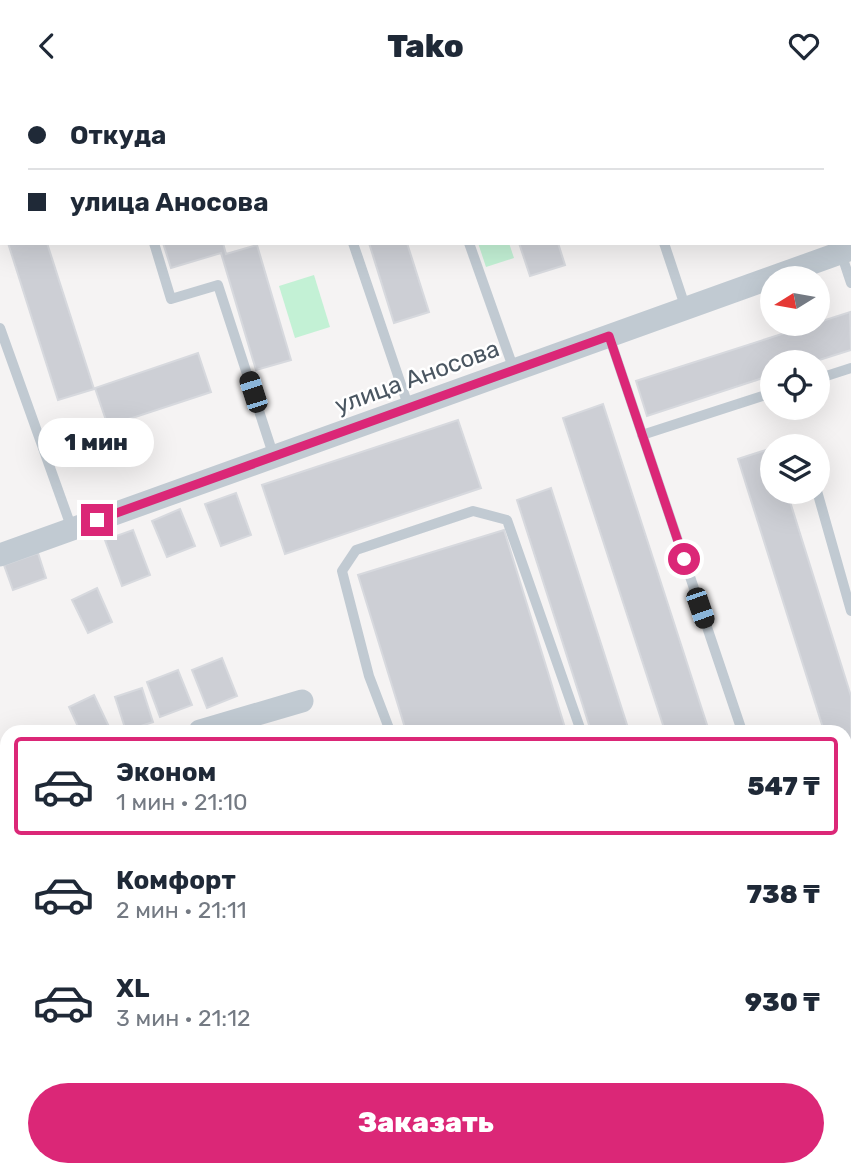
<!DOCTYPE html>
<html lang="ru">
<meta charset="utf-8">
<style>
:root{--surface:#fff;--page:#f2f2f3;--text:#1f2937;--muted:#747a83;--line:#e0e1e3;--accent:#db2777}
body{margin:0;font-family:Rubik,sans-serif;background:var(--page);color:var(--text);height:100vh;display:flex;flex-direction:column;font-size:26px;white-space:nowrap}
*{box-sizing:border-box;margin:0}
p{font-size:23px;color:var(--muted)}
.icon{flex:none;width:38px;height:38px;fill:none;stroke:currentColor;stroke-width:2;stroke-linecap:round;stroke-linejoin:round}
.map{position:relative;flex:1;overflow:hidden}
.side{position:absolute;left:0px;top:634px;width:852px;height:452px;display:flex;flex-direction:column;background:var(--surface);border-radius:21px 21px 0 0;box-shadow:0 7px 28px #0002}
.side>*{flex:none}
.top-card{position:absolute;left:0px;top:0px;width:852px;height:154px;box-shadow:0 7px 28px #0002;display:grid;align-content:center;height:154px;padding:0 28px;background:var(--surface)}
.needle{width:46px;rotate:259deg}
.fabs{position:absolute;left:760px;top:175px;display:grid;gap:14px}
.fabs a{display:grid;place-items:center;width:70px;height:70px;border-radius:50%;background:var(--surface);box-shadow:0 7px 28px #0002;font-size:35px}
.end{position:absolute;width:32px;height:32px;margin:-16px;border:9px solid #db2777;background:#fff;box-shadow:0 0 0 4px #fff}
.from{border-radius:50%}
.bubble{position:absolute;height:49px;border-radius:24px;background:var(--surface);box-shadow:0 7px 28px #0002;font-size:23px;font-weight:800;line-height:49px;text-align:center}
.car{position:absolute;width:21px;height:42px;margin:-21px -10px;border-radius:9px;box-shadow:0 0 5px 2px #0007;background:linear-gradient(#222 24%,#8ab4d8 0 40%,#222 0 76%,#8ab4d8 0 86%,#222 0)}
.top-card b{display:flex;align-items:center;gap:24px;height:66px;font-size:26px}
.top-card b+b{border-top:2px solid var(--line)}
.top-card i{width:18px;height:18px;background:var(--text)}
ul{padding:12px 0 0;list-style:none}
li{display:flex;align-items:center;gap:21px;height:98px;margin:0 14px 10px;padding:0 14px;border:4px solid transparent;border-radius:7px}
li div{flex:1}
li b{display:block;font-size:26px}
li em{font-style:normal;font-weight:800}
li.selected{border-color:var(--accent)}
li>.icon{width:63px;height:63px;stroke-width:1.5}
.cta{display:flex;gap:14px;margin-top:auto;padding:14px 28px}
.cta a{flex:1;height:80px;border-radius:42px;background:var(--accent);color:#fff;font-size:28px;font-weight:800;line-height:80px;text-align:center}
header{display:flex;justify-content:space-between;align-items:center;height:91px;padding:0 28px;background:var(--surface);font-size:32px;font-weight:800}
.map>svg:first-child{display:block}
</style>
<header><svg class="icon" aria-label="back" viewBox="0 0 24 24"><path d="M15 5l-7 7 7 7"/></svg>Tako<svg class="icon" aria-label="heart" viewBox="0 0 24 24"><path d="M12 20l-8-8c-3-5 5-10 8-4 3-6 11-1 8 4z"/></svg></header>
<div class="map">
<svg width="851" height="1085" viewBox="0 0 851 1085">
<rect width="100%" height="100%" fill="#f5f3f3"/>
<!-- green -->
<g fill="#c3f1d5">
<path d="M478,152H509L514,167L486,176Z"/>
<path d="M314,184L330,236L295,247L279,195Z"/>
</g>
<!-- building -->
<g fill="#cdcfd5" stroke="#d7d9de" stroke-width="2">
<path d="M8,152H47L94,298L58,309Z"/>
<path d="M163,152H223L226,163L257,154L291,269L256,279L221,162L171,177Z"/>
<path d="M369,152H407L429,221L394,232Z"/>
<path d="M519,152H558L565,174L530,185Z"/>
<path d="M850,221L851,259L813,271H772V284L647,325L636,290Z"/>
<path d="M198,262L211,301L108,335L95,297Z"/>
<path d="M603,313L662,495L709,640H665L563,327Z"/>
<path d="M458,329L481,397L285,463L262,394Z"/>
<path d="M772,357V401H787L851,605V676L845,678V640H824L738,368Z"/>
<path d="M551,397L629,640H591L517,409Z"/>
<path d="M236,402L251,444L221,455L205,413Z"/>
<path d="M180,418L195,455L167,466L152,430Z"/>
<path d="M133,439L150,484L122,495L105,449Z"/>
<path d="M504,439L566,640H406L358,484Z"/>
<path d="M38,462L46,487L13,499L4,474Z"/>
<path d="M97,497L112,531L88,542L72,509Z"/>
<path d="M222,567L237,605L207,617L192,579Z"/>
<path d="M178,579L192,614L160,626L147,591Z"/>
<path d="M142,597L153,631L126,640L115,606Z"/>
<path d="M94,604L111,640H80L69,616Z"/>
<path d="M7,663V695L0,676V665Z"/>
<path d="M7,760V809L0,812V763Z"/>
<path d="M0,860L7,875V885L0,888Z"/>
<path d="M0,971L7,986V1004L0,1007Z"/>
<path d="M47,1078H81L65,1085H50Z"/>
<path d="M122,1078H145L149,1085H110Z"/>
<path d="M331,1078H375L377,1085H333Z"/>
<path d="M552,1078H598L600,1085H554Z"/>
</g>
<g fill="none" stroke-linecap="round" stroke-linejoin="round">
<!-- lane -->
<g stroke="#c1cad2" stroke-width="10">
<path d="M283,0L284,2"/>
<path d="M414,0V2"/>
<path d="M577,0L578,2"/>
<path d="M747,0V2"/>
<path d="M98,2L104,0"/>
<path d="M766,2L771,0"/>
<path d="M154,152L171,208L218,194L274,366"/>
<path d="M353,152L409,317"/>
<path d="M469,152L514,279"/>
<path d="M664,152L686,218"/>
<path d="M841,162L851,192"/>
<path d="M0,237L72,438"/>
<path d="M609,245L742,640"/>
<path d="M817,288L851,277"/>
<path d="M642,344L772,302"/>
<path d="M817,400L851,520"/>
<path d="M390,640L369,585L342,480L356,459L473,420L507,429L581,640"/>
<path d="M197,1078L205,1085"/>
<path d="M302,1078L308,1085"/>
<path d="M530,1078L532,1085"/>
<path d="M223,1085L244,1078"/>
</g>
<!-- street -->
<g stroke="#c1cad2" stroke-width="23">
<path d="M33,0L34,2"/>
<path d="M0,67L2,66"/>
<path d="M0,464L851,158"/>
<path d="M200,640L302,610"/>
<path d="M0,727L7,723"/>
</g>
<!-- secondary -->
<g stroke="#c1cbd6" stroke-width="32">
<path d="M845,747L851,745"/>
<path d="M0,1034L7,1031"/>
</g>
</g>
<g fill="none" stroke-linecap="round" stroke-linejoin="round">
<!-- route -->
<path stroke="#db2777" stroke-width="9" d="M97,429L609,245L684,468"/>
</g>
<g text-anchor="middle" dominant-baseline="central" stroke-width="5" stroke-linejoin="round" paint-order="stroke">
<!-- street labels -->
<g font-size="24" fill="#4a5661" stroke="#fff">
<text transform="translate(417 286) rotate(-20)">улица Аносова</text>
</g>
</g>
</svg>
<div class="fabs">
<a><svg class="needle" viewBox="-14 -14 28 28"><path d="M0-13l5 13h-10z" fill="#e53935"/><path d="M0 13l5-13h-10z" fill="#747a83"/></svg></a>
<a><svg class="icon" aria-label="locate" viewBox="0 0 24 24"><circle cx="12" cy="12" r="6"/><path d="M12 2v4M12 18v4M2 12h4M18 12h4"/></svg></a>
<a><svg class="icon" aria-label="layers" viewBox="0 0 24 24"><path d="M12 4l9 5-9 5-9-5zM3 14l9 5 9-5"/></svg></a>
</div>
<i class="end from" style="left:684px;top:468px"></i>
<i class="end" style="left:97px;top:429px"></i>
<div class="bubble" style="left:38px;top:327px;width:116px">1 мин</div>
<i class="car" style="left:253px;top:301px;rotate:342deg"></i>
<i class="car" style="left:700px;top:517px;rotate:161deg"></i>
<div class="top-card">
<b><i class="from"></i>Откуда</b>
<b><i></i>улица Аносова</b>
</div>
<section class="side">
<ul>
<li class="selected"><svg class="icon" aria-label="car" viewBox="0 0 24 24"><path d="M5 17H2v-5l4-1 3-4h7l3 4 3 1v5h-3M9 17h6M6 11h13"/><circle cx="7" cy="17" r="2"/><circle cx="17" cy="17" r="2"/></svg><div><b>Эконом</b><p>1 мин · 21:10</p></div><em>547 ₸</em></li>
<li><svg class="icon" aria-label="car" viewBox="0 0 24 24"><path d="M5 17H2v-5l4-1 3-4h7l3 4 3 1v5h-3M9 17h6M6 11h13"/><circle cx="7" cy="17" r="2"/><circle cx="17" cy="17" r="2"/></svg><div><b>Комфорт</b><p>2 мин · 21:11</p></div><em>738 ₸</em></li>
<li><svg class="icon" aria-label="car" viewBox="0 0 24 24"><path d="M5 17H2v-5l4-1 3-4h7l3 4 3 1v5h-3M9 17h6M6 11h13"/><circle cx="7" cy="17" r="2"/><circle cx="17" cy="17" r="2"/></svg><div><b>XL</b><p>3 мин · 21:12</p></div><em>930 ₸</em></li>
</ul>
<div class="cta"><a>Заказать</a></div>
</section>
</div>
